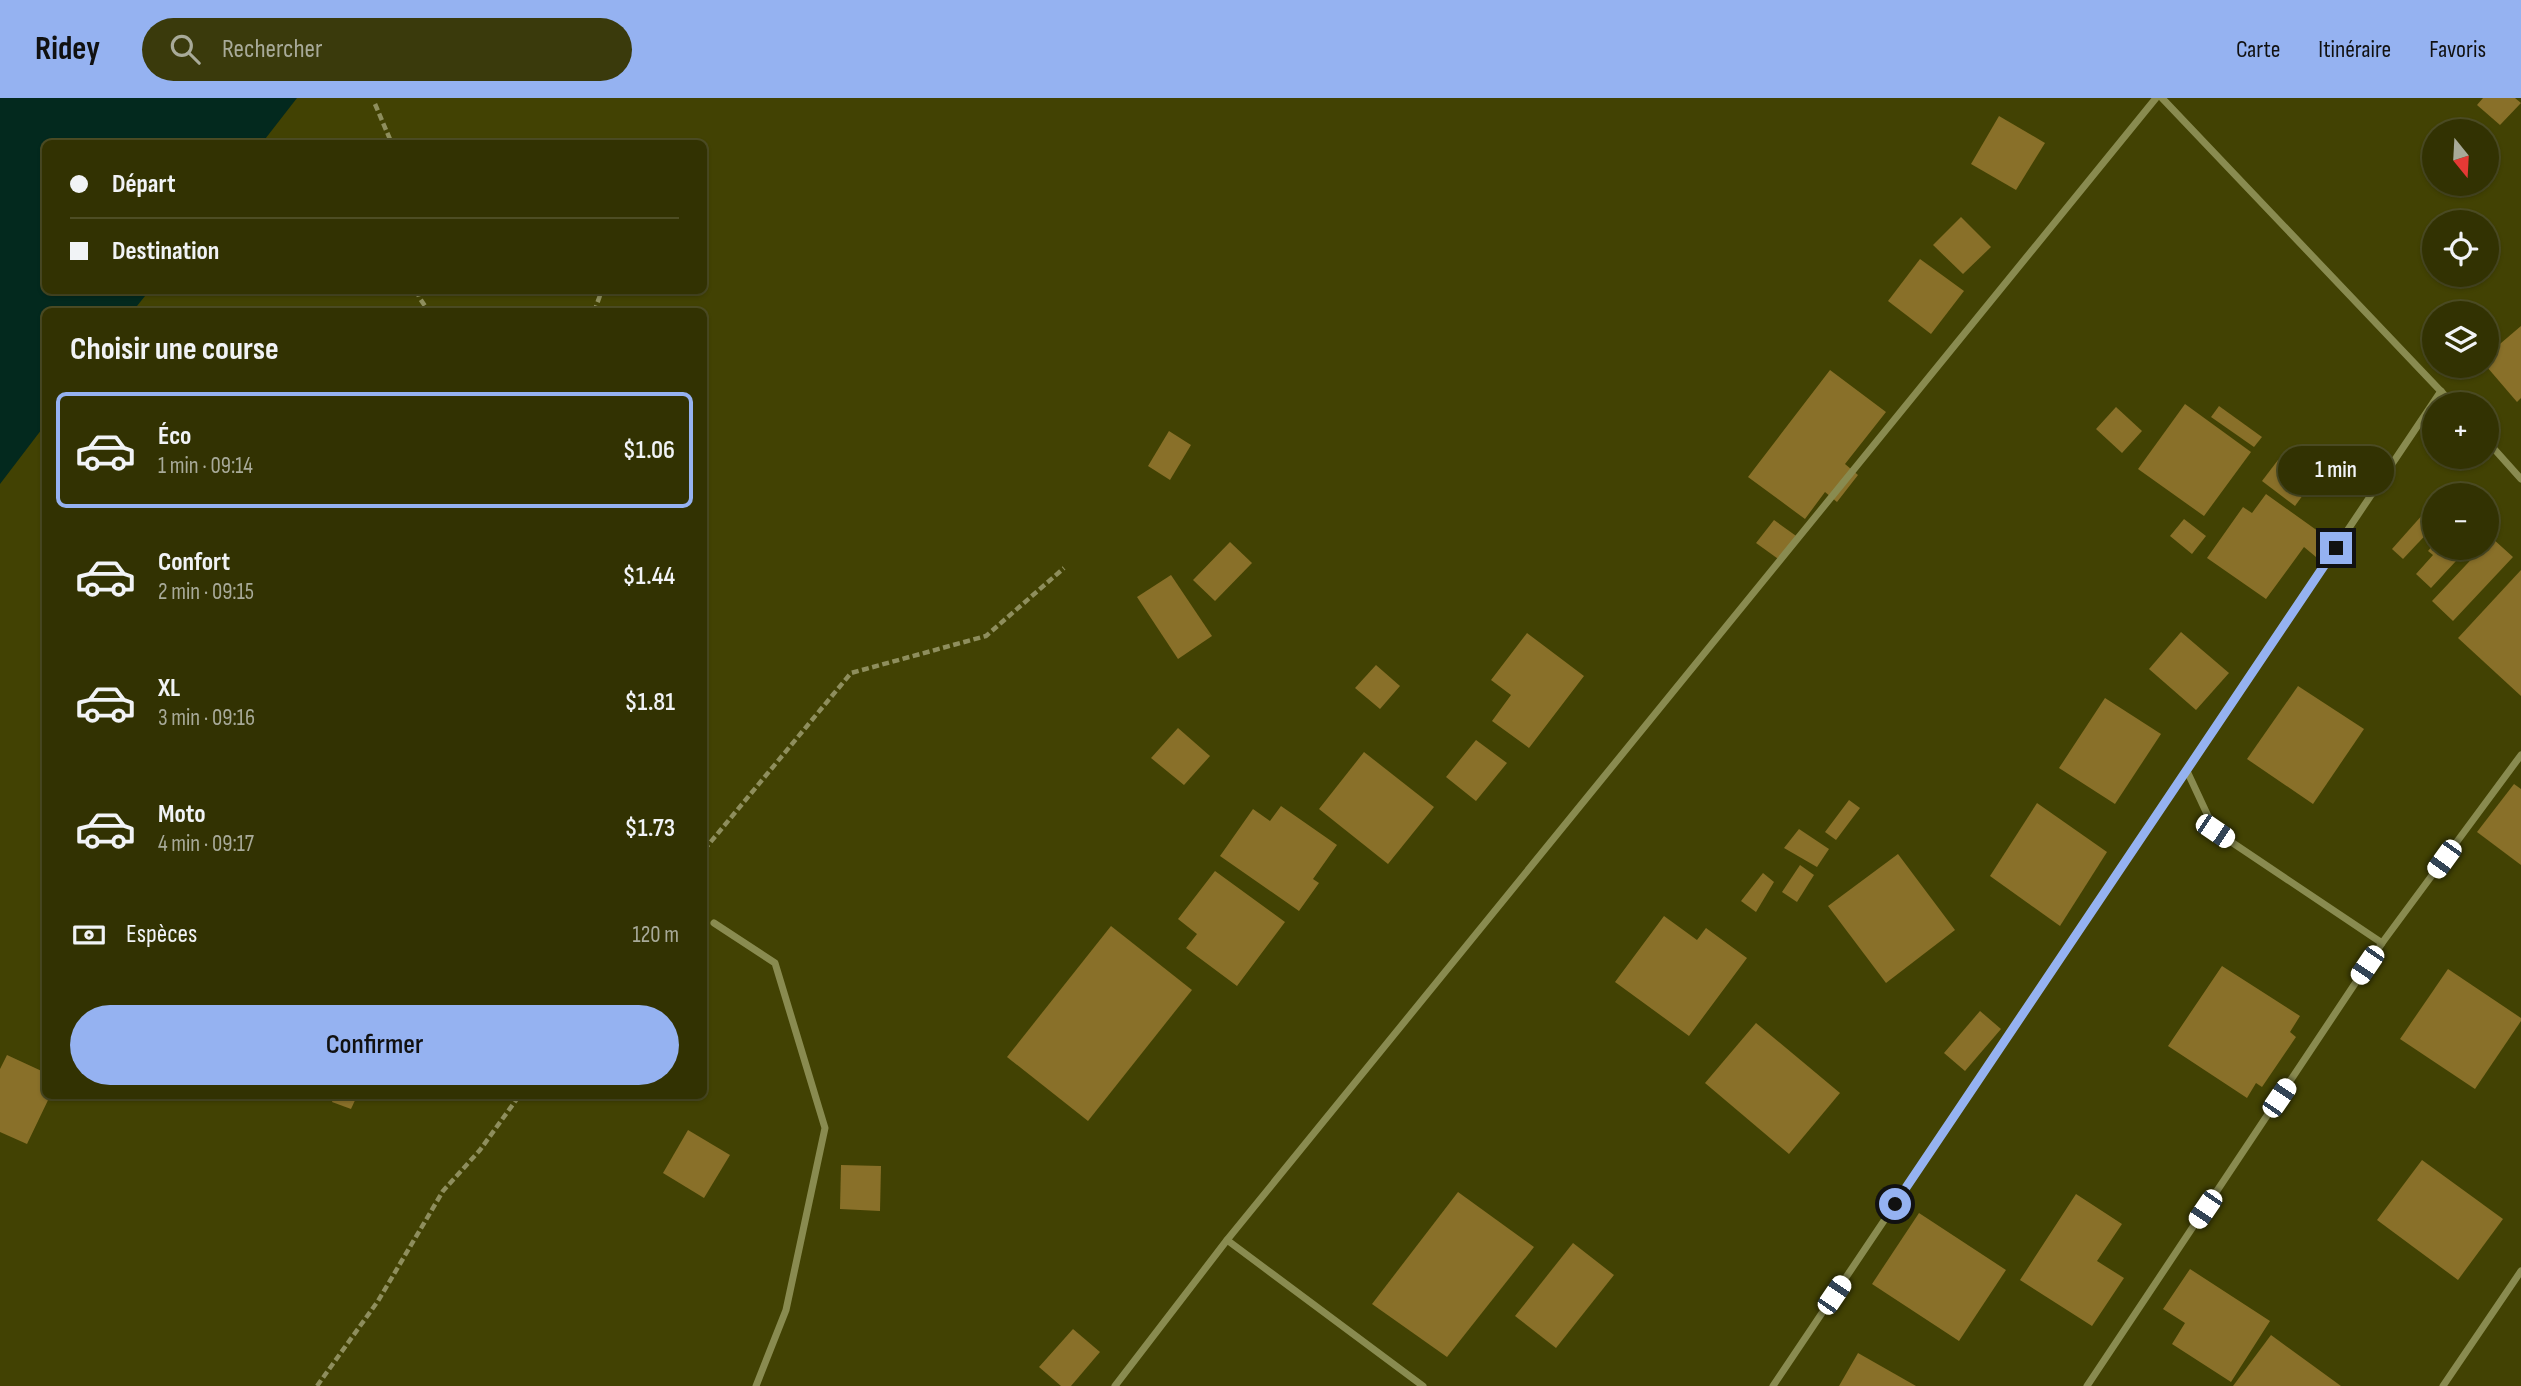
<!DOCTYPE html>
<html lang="fr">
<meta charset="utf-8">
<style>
:root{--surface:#323202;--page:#3a3a0c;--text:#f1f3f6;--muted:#a8aa99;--line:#4d4d24;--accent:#95b2f1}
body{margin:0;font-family:"Sofia Sans Condensed",sans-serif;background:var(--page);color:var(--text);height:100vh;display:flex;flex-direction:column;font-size:26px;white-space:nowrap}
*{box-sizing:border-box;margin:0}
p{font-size:23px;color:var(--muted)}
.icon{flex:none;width:38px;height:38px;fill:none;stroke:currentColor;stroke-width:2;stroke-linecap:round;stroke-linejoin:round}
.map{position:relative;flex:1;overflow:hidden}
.details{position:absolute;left:42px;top:210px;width:665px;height:791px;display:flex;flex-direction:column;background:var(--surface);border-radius:10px;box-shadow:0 2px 5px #0004,0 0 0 2px var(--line)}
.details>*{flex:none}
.hud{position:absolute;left:42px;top:42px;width:665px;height:154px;border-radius:10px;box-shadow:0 2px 5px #0004,0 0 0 2px var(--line);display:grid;align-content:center;height:154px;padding:0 28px;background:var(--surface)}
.needle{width:46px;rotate:162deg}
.buttons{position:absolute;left:2422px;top:21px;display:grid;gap:14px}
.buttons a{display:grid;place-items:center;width:77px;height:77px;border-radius:50%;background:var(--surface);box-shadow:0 2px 5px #0004,0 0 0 2px var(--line);font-size:35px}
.end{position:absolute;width:32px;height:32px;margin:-16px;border:9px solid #95b2f1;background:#111;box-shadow:0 0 0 4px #111}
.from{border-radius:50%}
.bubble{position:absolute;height:49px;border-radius:24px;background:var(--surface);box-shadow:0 2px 5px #0004,0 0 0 2px var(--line);font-size:23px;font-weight:600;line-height:49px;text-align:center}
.car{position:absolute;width:21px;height:42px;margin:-21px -10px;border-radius:9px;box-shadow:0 0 5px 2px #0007;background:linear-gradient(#fff 24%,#345 0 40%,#fff 0 76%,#345 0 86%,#fff 0)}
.hud b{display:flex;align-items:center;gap:24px;height:66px;font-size:26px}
.hud b+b{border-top:2px solid var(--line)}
.hud i{width:18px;height:18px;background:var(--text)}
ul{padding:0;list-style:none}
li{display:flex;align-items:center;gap:21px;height:116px;margin:0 14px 10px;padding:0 14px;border:4px solid transparent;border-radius:10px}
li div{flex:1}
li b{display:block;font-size:26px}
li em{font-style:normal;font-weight:600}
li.selected{border-color:var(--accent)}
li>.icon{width:63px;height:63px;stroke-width:1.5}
h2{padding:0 28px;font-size:32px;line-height:84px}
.pay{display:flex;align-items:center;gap:18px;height:77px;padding:0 28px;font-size:26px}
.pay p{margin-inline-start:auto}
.primary-button{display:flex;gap:14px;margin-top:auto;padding:14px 28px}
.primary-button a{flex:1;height:80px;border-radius:42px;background:var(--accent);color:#111;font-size:28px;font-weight:600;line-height:80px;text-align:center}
header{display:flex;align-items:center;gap:42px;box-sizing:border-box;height:98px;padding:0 35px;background:var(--accent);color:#111}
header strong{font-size:33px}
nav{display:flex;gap:38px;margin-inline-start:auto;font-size:24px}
.search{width:490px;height:63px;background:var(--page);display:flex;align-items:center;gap:18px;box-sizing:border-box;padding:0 24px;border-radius:38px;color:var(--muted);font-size:26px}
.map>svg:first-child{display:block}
</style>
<header>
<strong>Ridey</strong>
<div class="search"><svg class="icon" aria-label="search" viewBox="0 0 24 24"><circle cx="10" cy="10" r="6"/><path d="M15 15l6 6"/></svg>Rechercher</div>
<nav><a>Carte</a><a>Itinéraire</a><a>Favoris</a></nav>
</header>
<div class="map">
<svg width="2521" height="1288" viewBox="0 0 2521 1288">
<rect width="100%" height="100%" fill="#424203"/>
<!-- water -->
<path fill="#03291e" d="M0,0H297L262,45L46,46V192L149,193L133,213L46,214L45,327L0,386Z"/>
<!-- building -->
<g fill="#897029">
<path d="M2483,0H2515L2521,5L2500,27L2477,7Z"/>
<path d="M1999,18L2045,45L2016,92L1971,66Z"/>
<path d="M1961,119L1991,149L1963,176L1933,147Z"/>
<path d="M1920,161L1964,193L1931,236L1888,203Z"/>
<path d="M2521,228V300L2517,304L2487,269V257Z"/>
<path d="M1830,272L1886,314L1845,366L1858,377L1837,404L1825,394L1805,421L1748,379Z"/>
<path d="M2185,306L2251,354L2204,418L2138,371Z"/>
<path d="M2219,308L2262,339L2254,349L2211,319Z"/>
<path d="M2116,309L2142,333L2122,355L2096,331Z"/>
<path d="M1169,333L1191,347L1170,382L1148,368Z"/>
<path d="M2278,362L2311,386L2295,408L2262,383Z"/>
<path d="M2266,396L2329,441L2316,459L2304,449L2266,501L2207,460L2243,409L2252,415Z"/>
<path d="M2424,415L2434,424V428L2403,461L2392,451Z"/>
<path d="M2184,421L2206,438L2192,456L2170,438Z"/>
<path d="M1774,422L1799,440L1781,463L1756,445Z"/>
<path d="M2492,440L2513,459L2453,523L2432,503L2482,450H2487V445Z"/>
<path d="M1230,444L1252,465L1215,503L1193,482Z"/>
<path d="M2434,446V450H2468L2431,490L2416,476L2433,457L2428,453Z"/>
<path d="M2521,472V598L2458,540Z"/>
<path d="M1171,477L1212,538L1178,561L1137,499Z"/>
<path d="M2181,534L2229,575L2196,612L2149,571Z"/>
<path d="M1527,535L1584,578L1529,650L1492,623L1511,597L1491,582Z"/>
<path d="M1376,567L1400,588L1380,611L1355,590Z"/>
<path d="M2298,588L2364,631L2313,706L2247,661Z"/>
<path d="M2105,600L2161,636L2115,706L2059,670Z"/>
<path d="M1178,630L1210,658L1184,687L1151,660Z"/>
<path d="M1476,642L1507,665L1476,703L1446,679Z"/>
<path d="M1364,654L1434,709L1388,766L1319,711Z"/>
<path d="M2514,686L2521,691V767L2477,734Z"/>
<path d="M1849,702L1860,710L1836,742L1825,734Z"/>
<path d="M2037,705L2107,754L2060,828L1990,778Z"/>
<path d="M1281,708L1337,747L1313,781L1319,785L1299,813L1220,758L1253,711L1270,723Z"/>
<path d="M1799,731L1829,751L1817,769L1784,750Z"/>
<path d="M1898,756L1955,832L1886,885L1828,808Z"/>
<path d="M1800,767L1814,777L1797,804L1782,794Z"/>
<path d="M1215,773L1285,824L1237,888L1186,850L1197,836L1178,821Z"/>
<path d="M1763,775L1774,784L1756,814L1741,803Z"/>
<path d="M1664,818L1697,842L1706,830L1747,860L1689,938L1615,884Z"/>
<path d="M1111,828L1192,892L1088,1023L1007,959Z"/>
<path d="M2222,868L2300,918L2290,934L2296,939L2262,989L2256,985L2247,1000L2168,948Z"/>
<path d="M2448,871L2521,920V923L2475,991L2400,941Z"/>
<path d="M1980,913L2001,931L1965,973L1944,955Z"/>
<path d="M1756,925L1840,995L1789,1056L1705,985Z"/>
<path d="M7,957L46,975V998H50L27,1046L0,1034V971Z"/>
<path d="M334,998H357L351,1011L332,1004Z"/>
<path d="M688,1032L730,1057L704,1100L663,1075Z"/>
<path d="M2422,1062L2503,1121L2458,1182L2377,1122Z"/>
<path d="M841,1067L881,1068L880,1113L840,1111Z"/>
<path d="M1458,1094L1534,1149L1447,1259L1372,1206Z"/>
<path d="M2076,1096L2122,1126L2097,1163L2124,1180L2092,1228L2020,1182Z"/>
<path d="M1919,1115L2006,1172L1959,1243L1872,1186Z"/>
<path d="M1573,1145L1614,1177L1556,1250L1515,1218Z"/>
<path d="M2190,1171L2270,1223L2231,1284L2172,1246L2185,1225L2163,1211Z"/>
<path d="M1073,1231L1100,1254L1071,1288H1061L1039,1269Z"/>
<path d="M2271,1237L2341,1288H2233Z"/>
<path d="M1858,1255L1916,1288H1839Z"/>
</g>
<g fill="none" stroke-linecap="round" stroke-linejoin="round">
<!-- path -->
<g stroke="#8e8e5d" stroke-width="4.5" stroke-dasharray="7 3.5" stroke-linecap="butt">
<path d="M375,6L392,46"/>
<path d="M417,192L419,199L429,214"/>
<path d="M594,214L602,192"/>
<path d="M704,752L851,575L986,538L1064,470"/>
<path d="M317,1288L378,1203L443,1093L480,1052L519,998"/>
</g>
<!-- street -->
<g stroke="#898b50" stroke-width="7">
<path d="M2162,0L2453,306"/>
<path d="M2487,343L2521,381"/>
<path d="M2187,673L2215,733L2382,845"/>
<path d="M714,825L775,865L825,1030L786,1212L756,1288"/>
<path d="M1227,1142L1423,1288"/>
<path d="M1115,1288L1227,1142L2156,0"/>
<path d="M1773,1288L2441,293"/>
<path d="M2087,1288L2382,845L2521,657"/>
<path d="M2443,1288L2521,1173"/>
</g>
</g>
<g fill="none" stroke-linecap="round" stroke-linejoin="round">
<!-- route -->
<path stroke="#95b2f1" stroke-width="9" d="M1895,1106L2336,450"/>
</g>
</svg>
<div class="buttons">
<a><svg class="needle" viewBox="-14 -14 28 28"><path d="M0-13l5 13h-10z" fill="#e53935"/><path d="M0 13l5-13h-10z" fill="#a8aa99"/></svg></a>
<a><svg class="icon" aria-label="locate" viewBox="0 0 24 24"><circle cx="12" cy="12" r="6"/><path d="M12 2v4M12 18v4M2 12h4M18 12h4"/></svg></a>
<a><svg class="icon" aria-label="layers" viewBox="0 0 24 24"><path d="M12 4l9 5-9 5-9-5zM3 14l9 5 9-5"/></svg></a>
<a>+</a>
<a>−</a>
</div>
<i class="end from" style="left:1895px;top:1106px"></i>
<i class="end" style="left:2336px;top:450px"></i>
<div class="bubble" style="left:2278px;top:348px;width:116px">1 min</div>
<i class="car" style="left:2215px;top:733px;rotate:124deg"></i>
<i class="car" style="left:2444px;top:761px;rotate:216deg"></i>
<i class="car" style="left:2367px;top:867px;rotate:214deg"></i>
<i class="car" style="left:2279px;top:1000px;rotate:34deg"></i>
<i class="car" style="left:2205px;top:1111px;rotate:214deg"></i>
<i class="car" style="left:1834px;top:1197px;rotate:34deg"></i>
<div class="hud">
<b><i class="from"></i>Départ</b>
<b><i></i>Destination</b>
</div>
<section class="details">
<h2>Choisir une course</h2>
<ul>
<li class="selected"><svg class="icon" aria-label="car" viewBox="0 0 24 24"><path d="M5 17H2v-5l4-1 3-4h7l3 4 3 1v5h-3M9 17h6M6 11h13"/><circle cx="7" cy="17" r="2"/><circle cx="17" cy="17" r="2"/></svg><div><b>Éco</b><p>1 min · 09:14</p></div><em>$1.06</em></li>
<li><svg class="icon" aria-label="car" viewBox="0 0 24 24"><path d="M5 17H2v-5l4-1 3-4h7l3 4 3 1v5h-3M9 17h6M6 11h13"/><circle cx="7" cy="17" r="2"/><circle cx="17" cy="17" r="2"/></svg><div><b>Confort</b><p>2 min · 09:15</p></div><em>$1.44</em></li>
<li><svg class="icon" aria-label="car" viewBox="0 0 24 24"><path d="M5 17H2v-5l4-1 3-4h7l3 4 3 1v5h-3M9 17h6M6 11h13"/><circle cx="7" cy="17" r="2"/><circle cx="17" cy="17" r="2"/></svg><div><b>XL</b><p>3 min · 09:16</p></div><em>$1.81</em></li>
<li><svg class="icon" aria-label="car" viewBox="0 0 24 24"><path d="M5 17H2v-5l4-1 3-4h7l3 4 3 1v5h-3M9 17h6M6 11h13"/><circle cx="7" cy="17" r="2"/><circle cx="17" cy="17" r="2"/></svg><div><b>Moto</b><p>4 min · 09:17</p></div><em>$1.73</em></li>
</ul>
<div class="pay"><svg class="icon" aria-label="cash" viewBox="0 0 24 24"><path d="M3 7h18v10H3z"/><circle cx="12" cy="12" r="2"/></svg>Espèces<p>120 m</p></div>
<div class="primary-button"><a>Confirmer</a></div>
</section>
</div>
